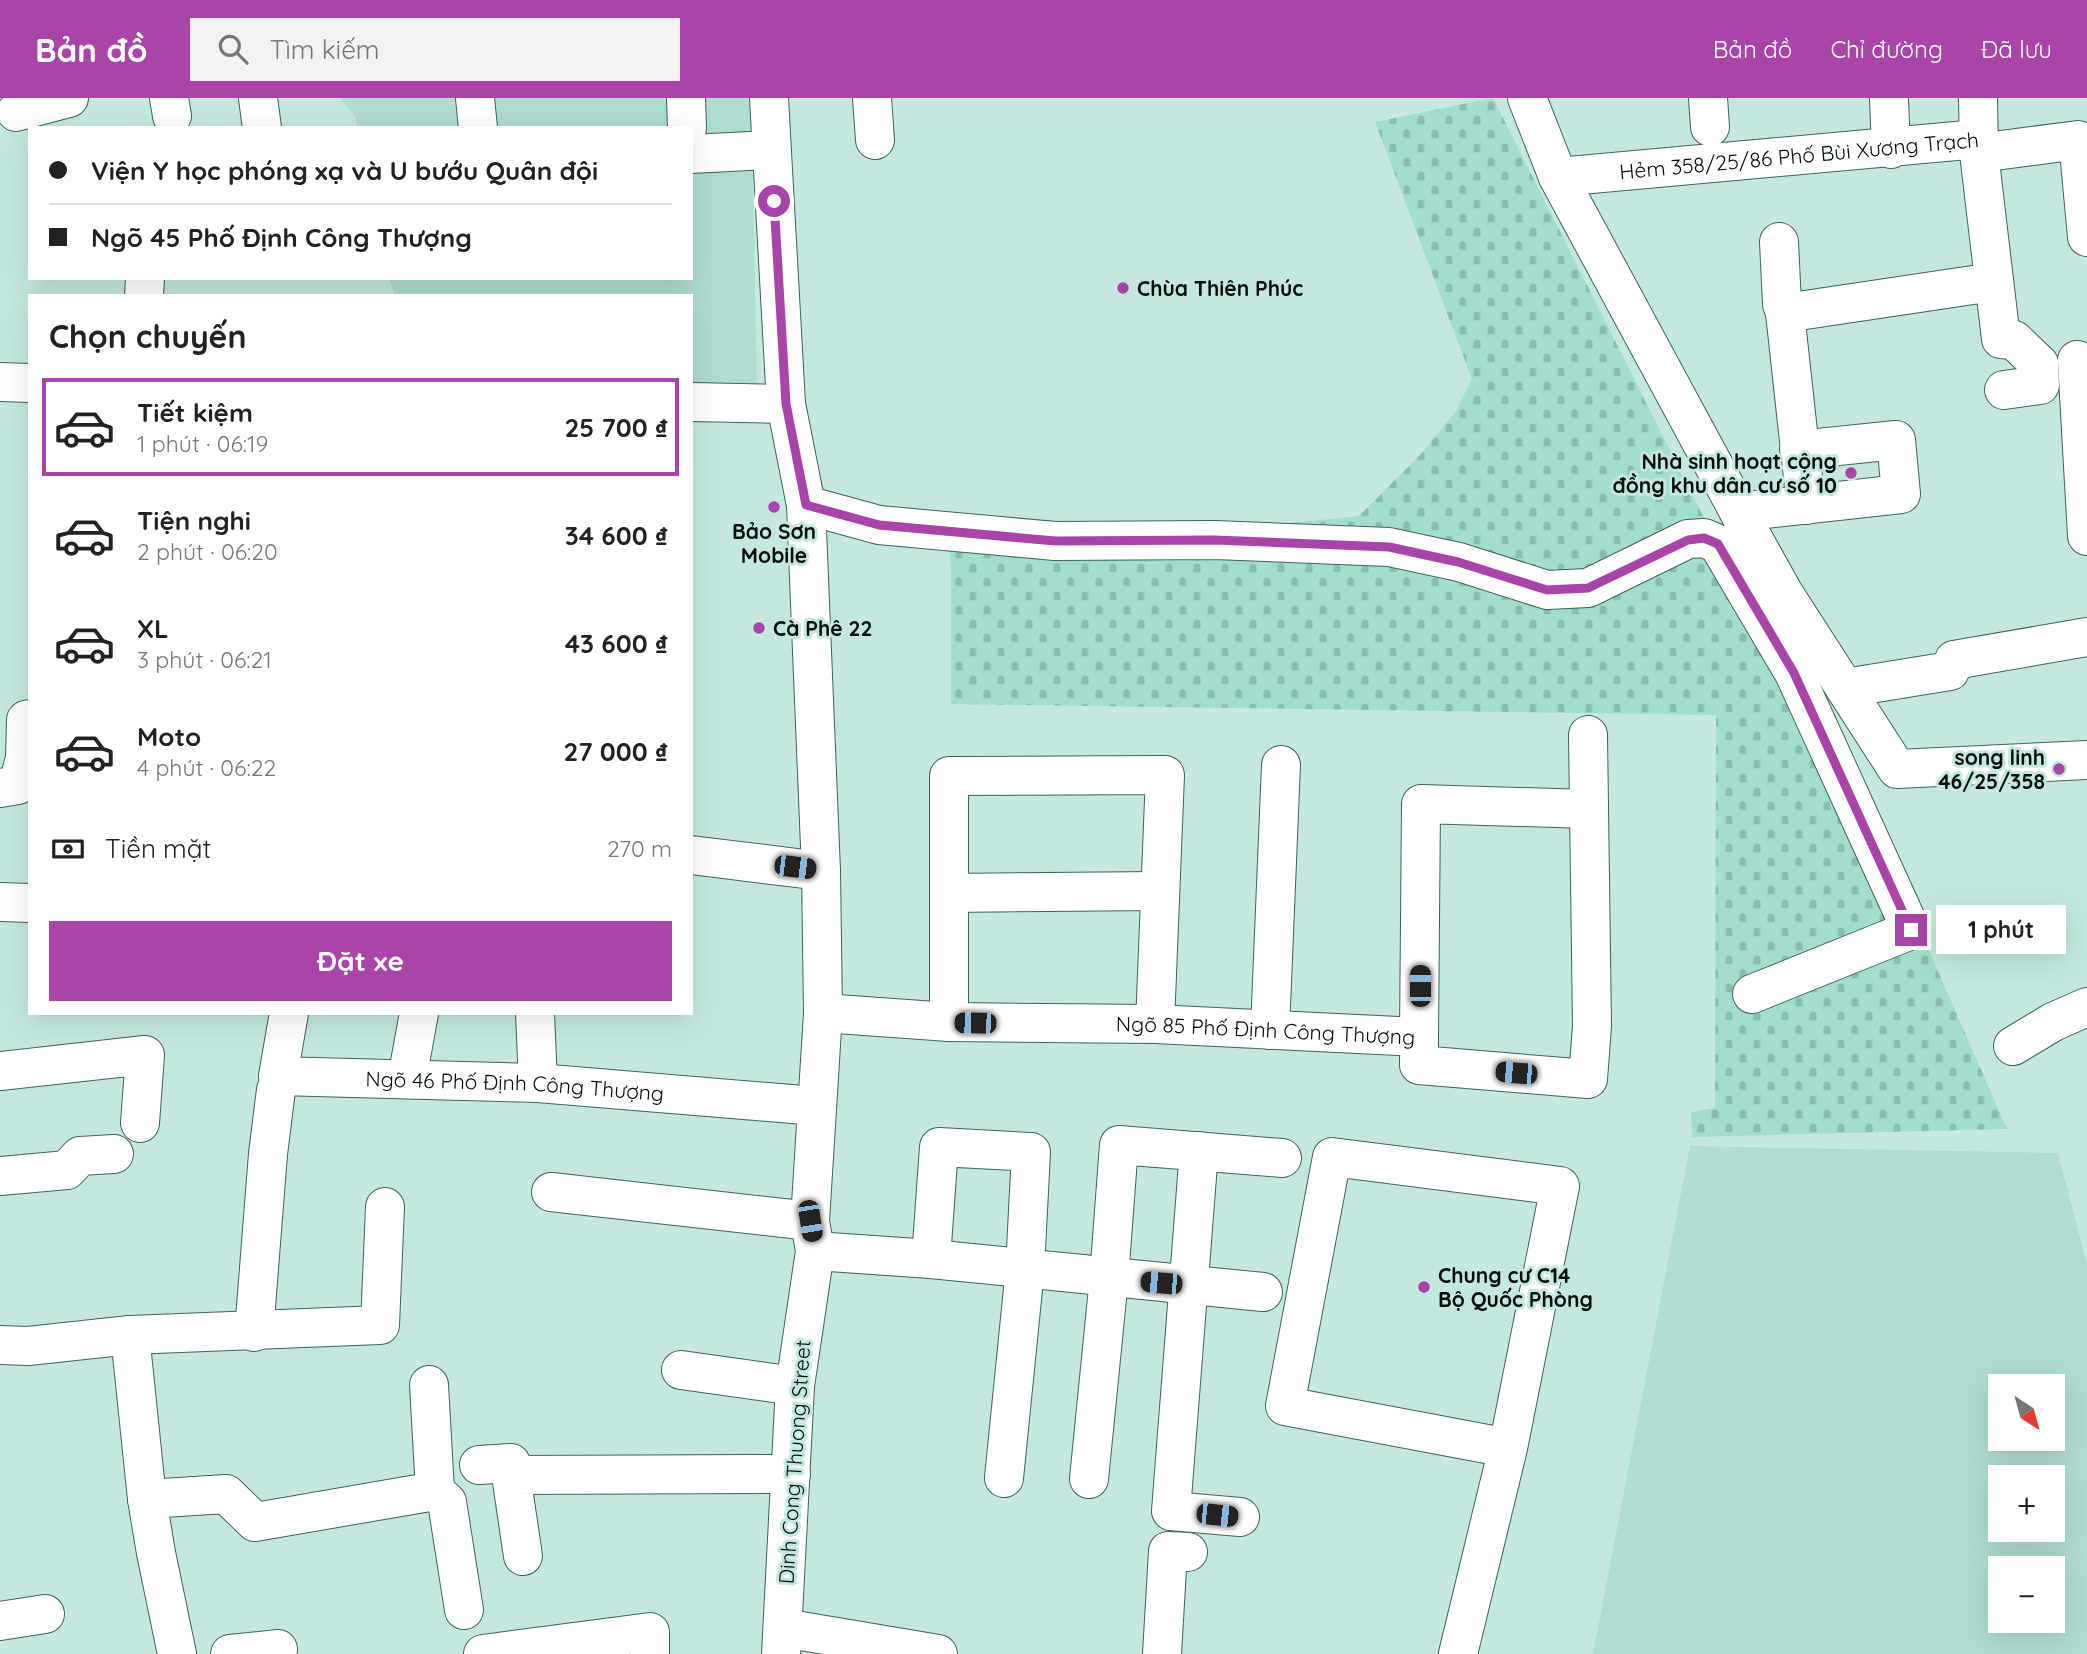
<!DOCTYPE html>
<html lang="vi">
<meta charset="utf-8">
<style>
:root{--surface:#fff;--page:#f2f2f2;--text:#222;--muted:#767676;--line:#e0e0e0;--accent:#a944a9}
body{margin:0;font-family:Quicksand,sans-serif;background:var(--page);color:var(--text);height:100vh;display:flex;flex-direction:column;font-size:26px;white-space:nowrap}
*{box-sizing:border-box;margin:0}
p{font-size:23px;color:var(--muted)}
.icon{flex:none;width:38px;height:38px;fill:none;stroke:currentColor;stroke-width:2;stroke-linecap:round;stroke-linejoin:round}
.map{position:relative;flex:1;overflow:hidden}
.sheet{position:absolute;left:28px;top:196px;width:665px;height:721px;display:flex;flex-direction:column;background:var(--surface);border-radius:0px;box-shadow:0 7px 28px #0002}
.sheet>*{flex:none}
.guide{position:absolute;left:28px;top:28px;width:665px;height:154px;border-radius:0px;box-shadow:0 7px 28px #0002;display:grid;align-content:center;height:154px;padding:0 21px;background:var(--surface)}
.needle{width:46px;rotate:144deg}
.tools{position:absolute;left:1988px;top:1276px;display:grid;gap:14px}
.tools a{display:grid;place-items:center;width:77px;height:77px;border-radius:0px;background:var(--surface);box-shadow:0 7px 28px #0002;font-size:35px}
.end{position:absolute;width:32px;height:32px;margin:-16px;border:9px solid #a944a9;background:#fff;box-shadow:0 0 0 4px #fff}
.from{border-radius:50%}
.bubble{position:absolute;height:49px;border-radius:0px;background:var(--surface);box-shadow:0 7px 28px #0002;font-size:23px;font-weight:700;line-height:49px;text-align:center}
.car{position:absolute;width:21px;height:42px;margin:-21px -10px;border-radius:9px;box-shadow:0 0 5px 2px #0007;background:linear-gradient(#222 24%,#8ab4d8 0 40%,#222 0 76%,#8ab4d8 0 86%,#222 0)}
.guide b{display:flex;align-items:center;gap:24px;height:66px;font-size:26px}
.guide b+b{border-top:2px solid var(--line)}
.guide i{width:18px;height:18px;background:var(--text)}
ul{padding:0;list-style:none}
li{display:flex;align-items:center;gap:21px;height:98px;margin:0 14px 10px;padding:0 7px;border:4px solid transparent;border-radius:0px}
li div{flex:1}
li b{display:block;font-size:26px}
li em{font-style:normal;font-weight:700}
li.active{border-color:var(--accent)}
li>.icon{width:63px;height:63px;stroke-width:1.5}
h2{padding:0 21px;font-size:32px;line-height:84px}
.pay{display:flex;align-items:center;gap:18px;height:77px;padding:0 21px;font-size:26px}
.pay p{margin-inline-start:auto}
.action{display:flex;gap:14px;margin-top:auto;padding:14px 21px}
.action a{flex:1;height:80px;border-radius:0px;background:var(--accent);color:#fff;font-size:28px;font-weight:700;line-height:80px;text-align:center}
header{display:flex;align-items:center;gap:42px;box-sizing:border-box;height:98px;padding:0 35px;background:var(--accent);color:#fff}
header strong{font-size:33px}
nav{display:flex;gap:38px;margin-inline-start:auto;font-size:24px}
.search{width:490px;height:63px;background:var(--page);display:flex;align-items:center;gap:18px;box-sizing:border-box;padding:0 24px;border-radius:0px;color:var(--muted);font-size:26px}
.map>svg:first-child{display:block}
</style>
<header>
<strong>Bản đồ</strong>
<div class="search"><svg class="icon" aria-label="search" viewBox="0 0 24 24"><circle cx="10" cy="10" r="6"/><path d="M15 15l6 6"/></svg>Tìm kiếm</div>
<nav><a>Bản đồ</a><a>Chỉ đường</a><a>Đã lưu</a></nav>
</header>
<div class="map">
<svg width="2087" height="1556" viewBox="0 0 2087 1556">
<defs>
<pattern id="cemetery-stones" width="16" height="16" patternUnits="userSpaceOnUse" patternTransform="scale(1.75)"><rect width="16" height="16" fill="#a1decf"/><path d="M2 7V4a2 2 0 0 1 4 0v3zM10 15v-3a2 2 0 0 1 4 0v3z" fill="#89bdb0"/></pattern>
</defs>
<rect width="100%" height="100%" fill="#c4e8df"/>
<!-- built -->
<g fill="#afdcd1" fill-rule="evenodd">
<path d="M340,0H751L757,292H691V198H395L389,180H691V30H357L356,19Z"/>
<path d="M1690,1048L2058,1055L2087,1167V1556H1593ZM2000,1288H2053V1340H2000ZM2000,1379H2053V1432H2000ZM2000,1470H2053V1522H2000Z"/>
</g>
<!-- cemetery -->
<path fill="url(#cemetery-stones)" d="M1493,0L1708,428L1816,594L2007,1031L1692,1039L1691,1014L1715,1010L1716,617L951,606V470L947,432L1146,440L1359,418L1420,357L1456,313L1472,281L1375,24Z"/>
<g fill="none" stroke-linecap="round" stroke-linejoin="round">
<!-- minor casing -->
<g stroke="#406159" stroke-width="40">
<g id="minor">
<path d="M169,0L172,18"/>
<path d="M258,0L262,30"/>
<path d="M475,0L478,30"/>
<path d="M686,0L687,30"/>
<path d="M769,0L786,306L806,407L821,773L823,915L810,1123L815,1153L795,1288L781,1556"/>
<path d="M872,0L875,42"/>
<path d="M1527,0L1558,79L1753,440L1783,494L1897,671L2087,662"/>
<path d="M1708,0L1710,29"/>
<path d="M1889,0L1891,51"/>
<path d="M1978,0L1979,55L2001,241L2014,242L2039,266"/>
<path d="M16,14L69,0"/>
<path d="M1979,55L2078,42L2087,139"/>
<path d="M691,56L771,52"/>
<path id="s1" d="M1558,79L1978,41"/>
<path d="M1779,144L1782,206L1785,215L1806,407"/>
<path d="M144,198L145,180"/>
<path d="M1785,215L1993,184"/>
<path d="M2077,262L2087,438"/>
<path d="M0,284L30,285"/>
<path d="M2004,292L2040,287L2039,266"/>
<path d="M691,304L786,306"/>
<path d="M806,407L879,427L1055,443L1215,442L1389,449L1459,464L1547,492L1588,490L1688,441L1704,440L1718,446L1794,575L1911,832L1752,896"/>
<path d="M1739,414L1901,396L1896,342L1799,352"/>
<path d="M1845,590L1950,573L1954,562L2087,539"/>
<path d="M0,690L18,687L25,660L26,622L30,621"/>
<path d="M691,757L821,773"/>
<path d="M949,795L1160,793"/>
<path d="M0,804L30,805"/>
<path id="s2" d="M289,915L278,978L538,985L816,1008"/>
<path d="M535,915L538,985"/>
<path id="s3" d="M823,915L949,924L1155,926L1419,939V967L1588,981L1592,928L1588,637"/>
<path d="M949,924V678L1165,677L1155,926"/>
<path d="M1270,932L1281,667"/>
<path d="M1419,939L1421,706L1588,711"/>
<path d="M2013,948L2053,924L2087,909"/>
<path d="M0,973L145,957L140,1025"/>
<path d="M407,981L419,915"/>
<path d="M1199,1053L1171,1413L1240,1419"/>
<path d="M0,1078L67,1072L80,1058L114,1056"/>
<path d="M551,1094L810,1123"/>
<path d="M815,1153L931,1161L1263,1194"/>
<path d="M931,1161L939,1049L1031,1054L1025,1171L1004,1380"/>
<path d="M254,1234L268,1056L276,992"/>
<path d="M130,1237L147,1401L156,1455L177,1556"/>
<path d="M0,1247L28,1248L130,1237L380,1227L385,1109"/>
<path d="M681,1272L795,1288"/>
<path d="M429,1287L435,1393L447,1404L464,1512"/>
<path d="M479,1367L511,1365V1377"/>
<path d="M1089,1381L1109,1180L1119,1047L1282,1060"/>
<path d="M147,1401L226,1396L255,1424L435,1393"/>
<path d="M523,1458L511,1377L791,1376"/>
<path d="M0,1523L45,1516"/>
<path d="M783,1530L938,1556"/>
<path d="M230,1556L278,1551"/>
<path d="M483,1556L650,1534V1556"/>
<path d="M1162,1556L1168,1453L1188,1454"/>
<path d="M1458,1556L1508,1350L1560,1088L1332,1059L1285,1308L1508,1350"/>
</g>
</g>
<!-- minor -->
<use href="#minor" stroke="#fff" stroke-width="38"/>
</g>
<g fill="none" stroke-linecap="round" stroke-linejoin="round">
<!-- route -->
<path stroke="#a944a9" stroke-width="9" d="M774,103L786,306L806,407L879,427L1055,443L1215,442L1389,449L1458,464L1547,492L1588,490L1688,442L1704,440L1718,446L1794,575L1911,832"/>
</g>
<!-- markers -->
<g fill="#a944a9" stroke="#c4e8df" stroke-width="2.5">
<circle cx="1123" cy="190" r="7"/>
<circle cx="1851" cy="375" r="7"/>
<circle cx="774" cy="409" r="7"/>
<circle cx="759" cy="530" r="7"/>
<circle cx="2059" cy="671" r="7"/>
<circle cx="1424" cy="1189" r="7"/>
</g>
<g text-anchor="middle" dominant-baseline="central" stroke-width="6" stroke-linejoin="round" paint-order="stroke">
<!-- street labels -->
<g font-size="21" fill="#030e0b" stroke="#c4e8df">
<text stroke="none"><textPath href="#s1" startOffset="242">Hẻm 358/25/86 Phố Bùi Xương Trạch</textPath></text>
<text stroke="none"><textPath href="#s3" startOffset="443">Ngõ 85 Phố Định Công Thượng</textPath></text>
<text stroke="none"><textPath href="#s2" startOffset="301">Ngõ 46 Phố Định Công Thượng</textPath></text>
<text transform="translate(794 1364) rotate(-86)">Dinh Cong Thuong Street</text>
</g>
<!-- poi labels -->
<g font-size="21" font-weight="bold" fill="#030e0b" stroke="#c4e8df" text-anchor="start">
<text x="1137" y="190">Chùa Thiên Phúc</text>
<text x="1837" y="363" text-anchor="end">Nhà sinh hoạt cộng<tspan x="1837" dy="24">đồng khu dân cư số 10</tspan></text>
<text x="774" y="433" text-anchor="middle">Bảo Sơn<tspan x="774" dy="24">Mobile</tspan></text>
<text x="773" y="530">Cà Phê 22</text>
<text x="2045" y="659" text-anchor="end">song linh<tspan x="2045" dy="24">46/25/358</tspan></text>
<text x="1438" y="1177">Chung cư C14<tspan x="1438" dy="24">Bộ Quốc Phòng</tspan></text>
</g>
</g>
</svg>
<div class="tools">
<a><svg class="needle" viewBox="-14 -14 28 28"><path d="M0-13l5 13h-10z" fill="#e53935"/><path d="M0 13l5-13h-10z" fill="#767676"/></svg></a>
<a>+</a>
<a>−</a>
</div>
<i class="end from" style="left:774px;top:103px"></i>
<i class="end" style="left:1911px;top:832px"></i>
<div class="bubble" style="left:1936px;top:807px;width:130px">1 phút</div>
<i class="car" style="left:795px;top:769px;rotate:97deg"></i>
<i class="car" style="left:1420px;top:888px;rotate:0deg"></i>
<i class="car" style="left:975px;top:925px;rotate:271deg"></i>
<i class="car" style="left:1516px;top:975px;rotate:275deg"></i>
<i class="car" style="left:810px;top:1123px;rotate:171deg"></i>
<i class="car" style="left:1161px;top:1185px;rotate:275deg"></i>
<i class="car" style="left:1217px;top:1417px;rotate:96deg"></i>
<div class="guide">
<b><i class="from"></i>Viện Y học phóng xạ và U bướu Quân đội</b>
<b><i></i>Ngõ 45 Phố Định Công Thượng</b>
</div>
<section class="sheet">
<h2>Chọn chuyến</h2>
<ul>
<li class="active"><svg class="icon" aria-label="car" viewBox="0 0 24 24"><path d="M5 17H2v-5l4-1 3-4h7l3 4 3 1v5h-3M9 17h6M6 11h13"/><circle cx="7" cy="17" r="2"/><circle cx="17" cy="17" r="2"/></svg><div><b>Tiết kiệm</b><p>1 phút · 06:19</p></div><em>25 700 ₫</em></li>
<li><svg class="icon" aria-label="car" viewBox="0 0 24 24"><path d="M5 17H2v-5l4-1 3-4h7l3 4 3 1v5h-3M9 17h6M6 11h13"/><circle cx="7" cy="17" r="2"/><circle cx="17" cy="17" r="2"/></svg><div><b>Tiện nghi</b><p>2 phút · 06:20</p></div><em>34 600 ₫</em></li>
<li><svg class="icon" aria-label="car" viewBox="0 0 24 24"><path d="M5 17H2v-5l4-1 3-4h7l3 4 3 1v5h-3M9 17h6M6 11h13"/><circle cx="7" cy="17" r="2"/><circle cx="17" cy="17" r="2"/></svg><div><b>XL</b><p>3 phút · 06:21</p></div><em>43 600 ₫</em></li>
<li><svg class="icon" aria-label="car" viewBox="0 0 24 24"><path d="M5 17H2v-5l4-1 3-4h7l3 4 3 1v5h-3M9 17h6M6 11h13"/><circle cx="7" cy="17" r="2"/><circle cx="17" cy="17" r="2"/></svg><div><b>Moto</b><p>4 phút · 06:22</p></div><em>27 000 ₫</em></li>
</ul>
<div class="pay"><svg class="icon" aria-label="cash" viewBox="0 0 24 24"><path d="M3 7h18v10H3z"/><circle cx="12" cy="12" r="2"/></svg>Tiền mặt<p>270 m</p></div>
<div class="action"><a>Đặt xe</a></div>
</section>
</div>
